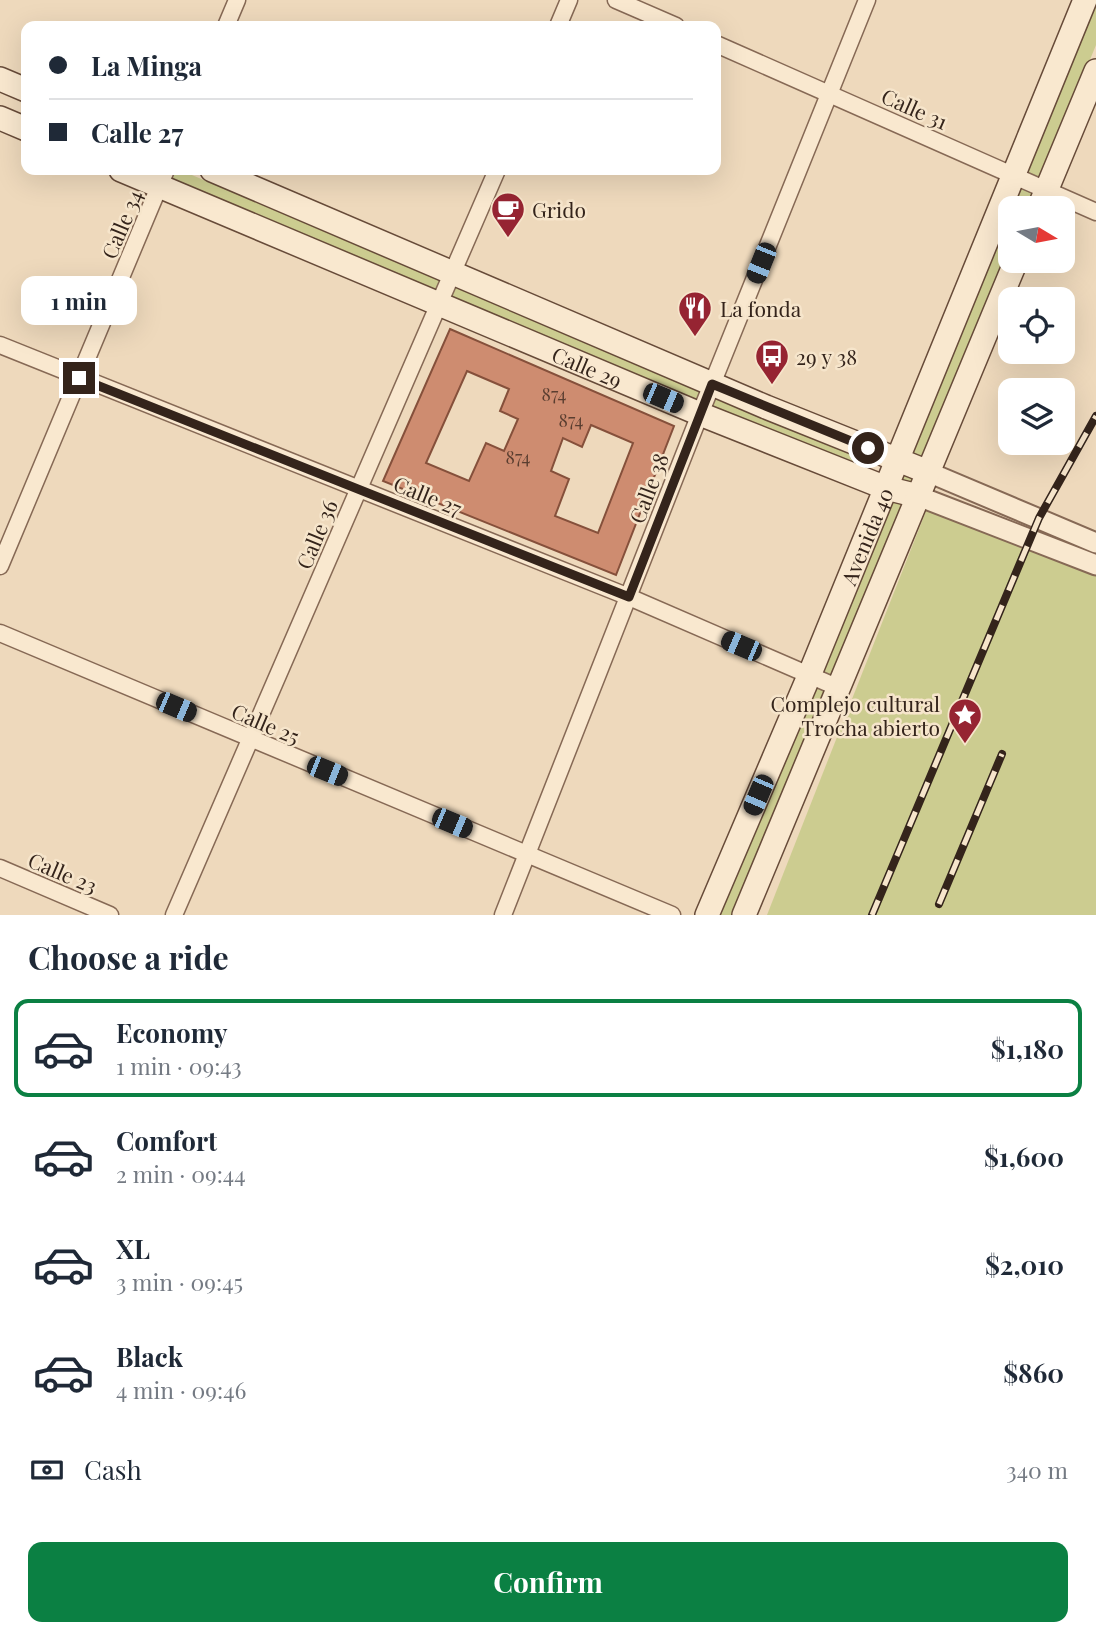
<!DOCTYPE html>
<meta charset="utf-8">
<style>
:root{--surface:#fff;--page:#f2f2f3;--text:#1f2937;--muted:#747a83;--line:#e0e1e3;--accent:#0b8043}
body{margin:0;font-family:"Playfair Display",serif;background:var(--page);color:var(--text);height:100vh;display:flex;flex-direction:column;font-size:26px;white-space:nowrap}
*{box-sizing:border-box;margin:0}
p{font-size:23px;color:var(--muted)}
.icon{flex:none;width:38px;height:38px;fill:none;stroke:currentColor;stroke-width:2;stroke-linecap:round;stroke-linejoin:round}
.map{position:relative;height:915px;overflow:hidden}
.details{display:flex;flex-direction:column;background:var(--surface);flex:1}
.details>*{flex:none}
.guide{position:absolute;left:21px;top:21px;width:700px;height:154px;border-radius:14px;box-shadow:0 7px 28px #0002;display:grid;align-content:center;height:154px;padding:0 28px;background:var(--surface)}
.needle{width:46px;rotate:100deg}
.controls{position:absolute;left:998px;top:196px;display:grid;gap:14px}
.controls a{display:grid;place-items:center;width:77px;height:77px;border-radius:14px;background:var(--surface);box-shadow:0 7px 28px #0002;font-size:35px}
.end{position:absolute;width:32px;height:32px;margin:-16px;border:9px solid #34241b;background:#fff;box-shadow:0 0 0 4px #fff}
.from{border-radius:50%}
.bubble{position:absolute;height:49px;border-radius:14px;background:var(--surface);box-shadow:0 7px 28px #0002;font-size:23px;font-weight:700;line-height:49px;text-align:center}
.car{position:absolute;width:21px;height:42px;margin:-21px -10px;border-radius:9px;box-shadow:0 0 5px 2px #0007;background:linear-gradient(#222 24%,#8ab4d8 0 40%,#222 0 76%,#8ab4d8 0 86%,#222 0)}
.guide b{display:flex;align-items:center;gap:24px;height:66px;font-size:26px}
.guide b+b{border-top:2px solid var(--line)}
.guide i{width:18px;height:18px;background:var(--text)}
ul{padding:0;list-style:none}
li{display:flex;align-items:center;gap:21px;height:98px;margin:0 14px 10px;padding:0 14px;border:4px solid transparent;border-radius:14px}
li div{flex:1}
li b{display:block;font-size:26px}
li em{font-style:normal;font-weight:700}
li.current{border-color:var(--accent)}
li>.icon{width:63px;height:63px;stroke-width:1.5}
h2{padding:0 28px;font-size:32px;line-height:84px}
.pay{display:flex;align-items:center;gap:18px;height:77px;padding:0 28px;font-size:26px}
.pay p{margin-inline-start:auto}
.cta{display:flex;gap:14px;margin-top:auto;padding:14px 28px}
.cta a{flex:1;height:80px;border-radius:14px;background:var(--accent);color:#fff;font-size:28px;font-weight:700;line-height:80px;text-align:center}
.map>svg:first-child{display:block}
</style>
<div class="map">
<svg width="1096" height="915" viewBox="0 0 1096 915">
<rect width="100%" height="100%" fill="#eed9bc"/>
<!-- green -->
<g fill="#cccc90">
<path d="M1096,0V45L1029,208H1010V258L744,915H707Z"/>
<path d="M135,170H180L861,457L872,467L856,471L681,393L443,302Z"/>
<path d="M928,506L1096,576V915H767Z"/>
</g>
<!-- building -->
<path fill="#ce8c70" stroke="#85503b" stroke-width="2" fill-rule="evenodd" d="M450,329L674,426L616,575L383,481ZM467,371L509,389L500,411L518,419L504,451L486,443L469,481L426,463ZM591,425L633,443L598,533L555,516L569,479L551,471L563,438L582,447Z"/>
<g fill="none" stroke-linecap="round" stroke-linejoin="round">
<!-- minor casing -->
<g stroke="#866955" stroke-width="19">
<g id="minor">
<path d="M616,0L676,26"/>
<path d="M226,26L237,0"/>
<path d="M558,26L569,0"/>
<path d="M716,44L1096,212"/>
<path d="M0,345L629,597L839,688"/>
<path d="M0,566L166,170"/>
<path d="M0,633L672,915"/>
<path d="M0,868L110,915"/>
<path d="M174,915L497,170"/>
<path d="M503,915L700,414L867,0"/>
</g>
</g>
<!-- tertiary casing -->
<g stroke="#866955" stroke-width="23">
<g id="tertiary">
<path d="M928,472L1096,543"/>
<path d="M918,496L1096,565"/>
</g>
</g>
<!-- secondary casing -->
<g stroke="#674b39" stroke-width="26">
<g id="secondary">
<path d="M0,79L26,90"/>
<path d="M0,118L26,129"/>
<path id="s1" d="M121,170L700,414L886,488L918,496"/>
<path d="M212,170L766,407L928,472"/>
<path d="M1039,208L1096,71"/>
<path id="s2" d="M707,915L809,676L1085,0"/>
<path d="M744,915L1016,261"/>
</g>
</g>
<!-- minor -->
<use href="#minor" stroke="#f9e8cf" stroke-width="16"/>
<!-- tertiary -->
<use href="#tertiary" stroke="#f9e8cf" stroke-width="19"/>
<!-- secondary -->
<use href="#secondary" stroke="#f9e8cf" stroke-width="23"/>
<!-- rail casing -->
<g stroke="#34241b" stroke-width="8">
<g id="rail">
<path d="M939,904L1002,754"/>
<path d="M872,915L1039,518L1096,416"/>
</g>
</g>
<!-- rail -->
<use href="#rail" stroke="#f6e5cb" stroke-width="5" stroke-dasharray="16" stroke-linecap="butt"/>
</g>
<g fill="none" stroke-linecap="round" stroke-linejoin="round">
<!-- route -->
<path stroke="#34241b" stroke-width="9" d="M79,378L629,597L712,384L868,448"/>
</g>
<!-- icons -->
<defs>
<g id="cafe-pin" transform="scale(1.75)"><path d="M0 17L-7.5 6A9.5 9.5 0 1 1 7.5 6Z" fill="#962432" stroke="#f6e5cb"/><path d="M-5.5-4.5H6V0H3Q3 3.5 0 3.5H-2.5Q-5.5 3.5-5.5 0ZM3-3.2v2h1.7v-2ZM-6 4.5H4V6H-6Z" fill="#fff"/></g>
<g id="restaurant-pin" transform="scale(1.75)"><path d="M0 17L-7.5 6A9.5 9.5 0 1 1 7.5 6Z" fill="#962432" stroke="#f6e5cb"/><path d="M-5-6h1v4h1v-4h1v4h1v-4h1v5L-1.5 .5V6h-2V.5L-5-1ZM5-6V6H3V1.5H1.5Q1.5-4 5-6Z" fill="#fff"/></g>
<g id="bus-pin" transform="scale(1.75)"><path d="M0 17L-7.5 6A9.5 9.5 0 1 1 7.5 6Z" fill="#962432" stroke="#f6e5cb"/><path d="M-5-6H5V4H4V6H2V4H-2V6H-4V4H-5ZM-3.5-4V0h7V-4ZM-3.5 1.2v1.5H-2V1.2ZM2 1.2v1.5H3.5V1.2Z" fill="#fff"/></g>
<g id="sight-pin" transform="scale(1.75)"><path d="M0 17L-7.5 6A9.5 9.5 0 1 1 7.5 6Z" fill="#962432" stroke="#f6e5cb"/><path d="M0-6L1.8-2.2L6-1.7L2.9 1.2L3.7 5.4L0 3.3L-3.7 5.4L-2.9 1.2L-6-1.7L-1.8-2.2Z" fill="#fff"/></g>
</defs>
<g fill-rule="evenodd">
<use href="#cafe-pin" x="508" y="209"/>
<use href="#restaurant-pin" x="695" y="308"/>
<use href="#bus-pin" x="772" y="356"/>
<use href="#sight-pin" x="965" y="715"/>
</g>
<g text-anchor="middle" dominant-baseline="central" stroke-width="5" stroke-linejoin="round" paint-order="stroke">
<!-- number labels -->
<g font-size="18" fill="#5a3e30">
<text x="554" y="394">874</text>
<text x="571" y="420">874</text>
<text x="518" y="457">874</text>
</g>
<!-- street labels -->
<g font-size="21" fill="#34241b" stroke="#f6e5cb">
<text transform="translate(915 108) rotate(24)">Calle 31</text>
<text transform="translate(121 224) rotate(-67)">Calle 34</text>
<text stroke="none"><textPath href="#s1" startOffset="506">Calle 29</textPath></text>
<text transform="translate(648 488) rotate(-69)">Calle 38</text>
<text transform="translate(428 495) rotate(22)">Calle 27</text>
<text transform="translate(316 534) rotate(-67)">Calle 36</text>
<text stroke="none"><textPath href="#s2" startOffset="411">Avenida 40</textPath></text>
<text transform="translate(266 723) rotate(23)">Calle 25</text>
<text transform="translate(63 872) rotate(23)">Calle 23</text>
</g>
<!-- poi labels -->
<g font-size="21" fill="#34241b" stroke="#f6e5cb" text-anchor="start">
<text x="532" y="209">Grido</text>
<text x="720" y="308">La fonda</text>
<text x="796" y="356">29 y 38</text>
<text x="940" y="703" text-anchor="end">Complejo cultural<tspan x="940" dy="24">Trocha abierto</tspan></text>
</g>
</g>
</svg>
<div class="controls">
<a><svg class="needle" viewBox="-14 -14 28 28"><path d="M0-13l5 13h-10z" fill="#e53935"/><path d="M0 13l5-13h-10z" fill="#747a83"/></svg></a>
<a><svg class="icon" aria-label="locate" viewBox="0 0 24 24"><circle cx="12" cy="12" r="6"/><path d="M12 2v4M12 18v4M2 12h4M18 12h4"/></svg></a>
<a><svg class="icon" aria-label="layers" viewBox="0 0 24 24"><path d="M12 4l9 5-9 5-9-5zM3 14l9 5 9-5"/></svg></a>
</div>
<i class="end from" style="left:868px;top:448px"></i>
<i class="end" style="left:79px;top:378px"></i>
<div class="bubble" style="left:21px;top:276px;width:116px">1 min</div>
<i class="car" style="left:761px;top:263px;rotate:202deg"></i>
<i class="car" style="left:663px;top:398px;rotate:113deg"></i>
<i class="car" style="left:741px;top:646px;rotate:293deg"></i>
<i class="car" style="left:176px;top:707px;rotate:113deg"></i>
<i class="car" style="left:327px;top:771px;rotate:112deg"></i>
<i class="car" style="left:758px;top:795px;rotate:203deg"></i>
<i class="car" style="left:452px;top:823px;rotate:113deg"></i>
<div class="guide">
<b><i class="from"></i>La Minga</b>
<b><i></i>Calle 27</b>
</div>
</div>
<section class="details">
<h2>Choose a ride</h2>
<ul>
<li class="current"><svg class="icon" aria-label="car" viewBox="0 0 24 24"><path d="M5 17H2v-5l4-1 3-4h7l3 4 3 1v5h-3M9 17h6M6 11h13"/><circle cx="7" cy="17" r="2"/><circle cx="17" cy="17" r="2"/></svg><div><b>Economy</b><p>1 min · 09:43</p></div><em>$1,180</em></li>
<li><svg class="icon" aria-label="car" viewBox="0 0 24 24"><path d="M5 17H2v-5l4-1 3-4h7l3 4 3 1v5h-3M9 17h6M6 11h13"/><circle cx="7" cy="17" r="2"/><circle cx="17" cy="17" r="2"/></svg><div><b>Comfort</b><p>2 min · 09:44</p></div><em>$1,600</em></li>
<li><svg class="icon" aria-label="car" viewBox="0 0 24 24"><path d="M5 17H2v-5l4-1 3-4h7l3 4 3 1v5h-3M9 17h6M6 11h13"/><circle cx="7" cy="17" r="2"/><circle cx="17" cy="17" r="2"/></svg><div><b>XL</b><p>3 min · 09:45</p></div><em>$2,010</em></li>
<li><svg class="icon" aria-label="car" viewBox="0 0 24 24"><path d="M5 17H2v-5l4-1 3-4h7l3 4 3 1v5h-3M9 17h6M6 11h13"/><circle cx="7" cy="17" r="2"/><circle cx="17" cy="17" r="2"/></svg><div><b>Black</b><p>4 min · 09:46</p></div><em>$860</em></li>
</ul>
<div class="pay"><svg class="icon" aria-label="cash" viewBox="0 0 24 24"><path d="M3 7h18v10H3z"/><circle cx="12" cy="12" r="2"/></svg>Cash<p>340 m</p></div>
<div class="cta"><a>Confirm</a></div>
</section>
